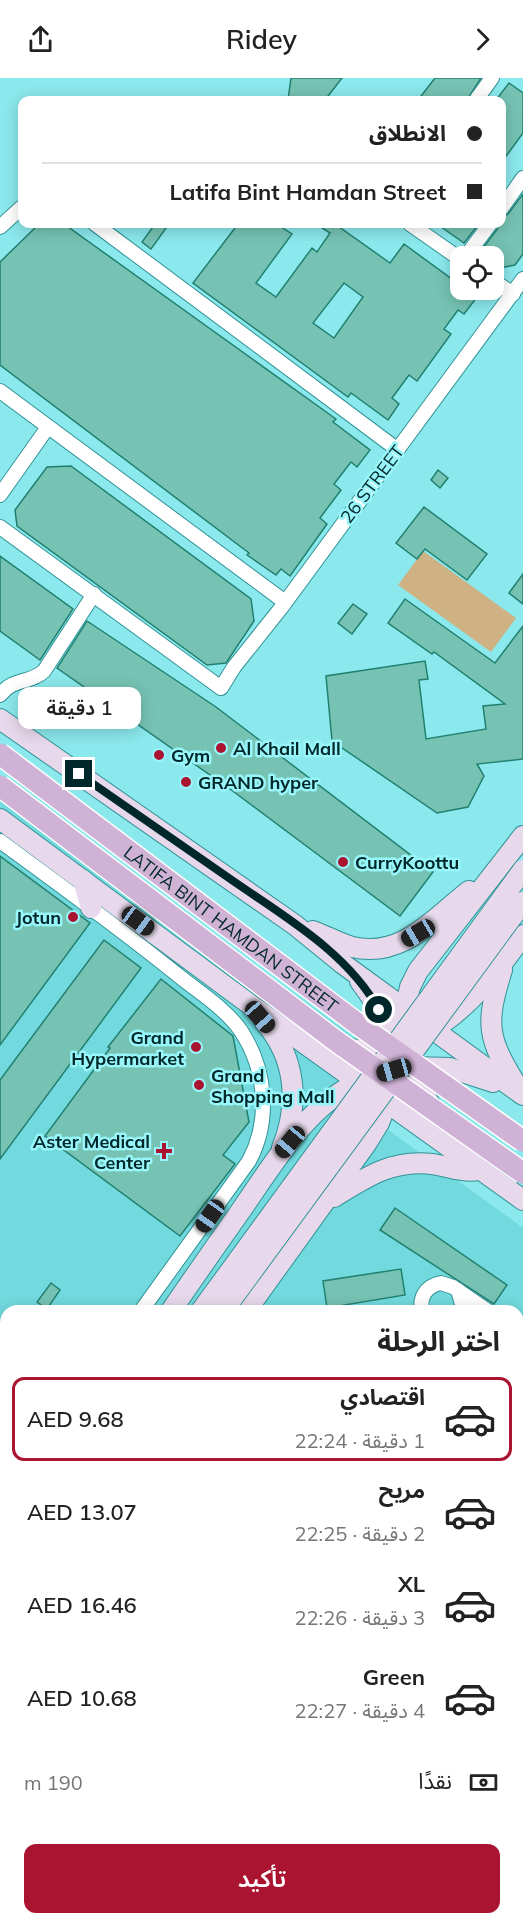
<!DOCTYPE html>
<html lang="ar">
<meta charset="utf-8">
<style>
:root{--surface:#fff;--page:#f6f6f6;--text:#222;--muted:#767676;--line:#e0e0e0;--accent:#aa1431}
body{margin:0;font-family:Mulish,"Noto Sans Arabic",sans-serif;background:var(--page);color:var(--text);direction:rtl;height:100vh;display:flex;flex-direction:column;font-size:22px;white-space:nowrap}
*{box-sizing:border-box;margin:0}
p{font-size:20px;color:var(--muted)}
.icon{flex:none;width:33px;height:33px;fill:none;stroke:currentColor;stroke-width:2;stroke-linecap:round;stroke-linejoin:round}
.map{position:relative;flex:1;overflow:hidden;direction:ltr}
.drawer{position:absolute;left:0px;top:1227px;width:524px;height:620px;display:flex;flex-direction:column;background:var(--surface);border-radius:18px 18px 0 0;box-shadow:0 3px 15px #0003;direction:rtl}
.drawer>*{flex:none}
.banner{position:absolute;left:18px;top:18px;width:488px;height:132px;border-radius:12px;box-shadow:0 3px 15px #0003;direction:rtl;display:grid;align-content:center;height:132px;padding:0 24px;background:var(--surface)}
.buttons{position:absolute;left:450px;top:168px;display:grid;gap:12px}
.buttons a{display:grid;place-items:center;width:54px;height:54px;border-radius:12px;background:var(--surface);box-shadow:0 3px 15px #0003;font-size:30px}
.end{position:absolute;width:27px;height:27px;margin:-14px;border:8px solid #00282a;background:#fff;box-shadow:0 0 0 3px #fff}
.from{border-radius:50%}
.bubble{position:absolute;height:42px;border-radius:12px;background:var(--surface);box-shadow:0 3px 15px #0003;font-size:20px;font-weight:600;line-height:42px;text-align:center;direction:rtl}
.car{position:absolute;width:18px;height:36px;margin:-18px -9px;border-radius:8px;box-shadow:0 0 4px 2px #0007;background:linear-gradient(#222 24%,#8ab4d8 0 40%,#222 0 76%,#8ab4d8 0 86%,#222 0)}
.banner b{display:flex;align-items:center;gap:21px;height:57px;font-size:22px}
.banner b+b{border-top:2px solid var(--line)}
.banner i{width:15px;height:15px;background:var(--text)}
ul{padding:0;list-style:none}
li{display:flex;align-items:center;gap:18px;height:84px;margin:0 12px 9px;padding:0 12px;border:3px solid transparent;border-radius:12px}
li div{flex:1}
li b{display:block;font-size:22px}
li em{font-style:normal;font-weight:600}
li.active{border-color:var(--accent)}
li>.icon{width:54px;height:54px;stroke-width:1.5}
h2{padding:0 24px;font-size:27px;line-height:72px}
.pay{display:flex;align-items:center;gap:15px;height:66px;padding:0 24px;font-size:22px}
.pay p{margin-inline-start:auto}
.button{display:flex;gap:12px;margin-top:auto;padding:12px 24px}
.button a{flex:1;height:69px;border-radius:12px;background:var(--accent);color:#fff;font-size:24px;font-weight:600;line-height:69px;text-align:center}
header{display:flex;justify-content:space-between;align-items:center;height:78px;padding:0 24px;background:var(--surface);font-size:27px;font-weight:600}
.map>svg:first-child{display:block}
</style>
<header><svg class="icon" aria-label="forward" viewBox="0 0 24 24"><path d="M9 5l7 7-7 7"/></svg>Ridey<svg class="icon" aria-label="share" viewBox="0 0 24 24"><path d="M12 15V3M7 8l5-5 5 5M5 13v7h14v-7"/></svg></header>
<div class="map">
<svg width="523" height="1846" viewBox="0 0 523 1846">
<rect width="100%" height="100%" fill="#8be8ec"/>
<!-- built -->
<path fill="#72dade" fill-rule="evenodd" d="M0,699L386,983L354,1027L523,1150V1846H0ZM6,1233H518V1840H6Z"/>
<!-- green -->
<path fill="#ceb284" d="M423,473L516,540L491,574L398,507Z"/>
<!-- building -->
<g fill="#76c3b3" stroke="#218070" stroke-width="1.5" fill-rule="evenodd">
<path d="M291,0H342L325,22H288Z"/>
<path d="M435,0H481L467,22H418Z"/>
<path d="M509,5L523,15V55L501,85V22H496Z"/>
<path d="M523,116V176L515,187L494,191V178H477L501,146V140L508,136Z"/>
<path d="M39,146H64L336,341L333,344L370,372L357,389L351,384L334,406L341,412L320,440L327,446L290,498L281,491L276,497L247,477L249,475L0,287V184Z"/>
<path d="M155,146H169L151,171L142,164Z"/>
<path d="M238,146H286L283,150L292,156L256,205L276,219L312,170L317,174L330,155L316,146H335L390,185L404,166L460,207V212H466L477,219L464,236L458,232L444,251L451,256L417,303L409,297L392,320L399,326L388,342L351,315L348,319L193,205ZM344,205L363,219L334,260L313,245Z"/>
<path d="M437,146H477L478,147L464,165Z"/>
<path d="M71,388L251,521L254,543L226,585L207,587L17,448L15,432L47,389Z"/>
<path d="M438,392L448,400L440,410L431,402Z"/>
<path d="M424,429L487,476L467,502L425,471L417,481L396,465Z"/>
<path d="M0,478L73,531L40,582L0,553Z"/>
<path d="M523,496V526L509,515Z"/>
<path d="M405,521L495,585L523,548V681L477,686L484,698L468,729L437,735L332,663L326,598L425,583L428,601L419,602L426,661L486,651L483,628L505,626L434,574L432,576L388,545Z"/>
<path d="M353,526L367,536L352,556L338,545Z"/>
<path d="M87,543L216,629L433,794L400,838L230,711L57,590Z"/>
<path d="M0,778L90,845L0,967Z"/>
<path d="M104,862L141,890L0,1081V1002Z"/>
<path d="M161,901L233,958L249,1044L223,1077L235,1086L180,1158L45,1058L110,970L108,969Z"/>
<path d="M395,1130L507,1207L494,1226L380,1152Z"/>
<path d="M401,1191L405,1217L327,1230L323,1203Z"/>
<path d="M51,1205L60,1212L47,1231L37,1224Z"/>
</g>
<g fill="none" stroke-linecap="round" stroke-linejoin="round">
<!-- street casing -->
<g stroke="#309397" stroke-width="16">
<g id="street">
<path d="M476,22L492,0"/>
<path d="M501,131L523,100"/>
<path d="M95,146L398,372"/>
<path d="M410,146L460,181"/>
<path d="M0,149L22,129"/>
<path d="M466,178L490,146"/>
<path d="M494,203L513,216"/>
<path d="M0,313L285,524"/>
<path d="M0,417L48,349"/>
<path d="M0,449L221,610L234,589L281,530L523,201"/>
<path d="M0,617C14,599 30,606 44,593L94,516"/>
<path d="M0,763C60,807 121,851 179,898C200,915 226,931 241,953C266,991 271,1042 249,1083L141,1233"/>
<path d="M458,1212L464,1233"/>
<path d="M422,1233C419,1219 426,1208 441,1205L453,1209L488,1233"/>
<path d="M518,1254L523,1258"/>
<path d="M518,1357L523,1349"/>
<path d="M0,1428L6,1419"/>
<path d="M0,1818L6,1817"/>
<path d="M22,1846L26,1840"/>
<path d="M63,1846V1840"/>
<path d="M162,1846L169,1843L182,1846"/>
</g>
</g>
<!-- secondary casing -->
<g stroke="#309397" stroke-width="22">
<g id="secondary">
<path d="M0,641L295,847L343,886L523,1017"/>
<path d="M0,741L248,925L523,1122"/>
<path d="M83,802L91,830"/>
<path d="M313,853C326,858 339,865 352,869C402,881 434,840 469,813"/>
<path d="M502,892C485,946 487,960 517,1008"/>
<path d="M360,903C376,925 396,952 394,981"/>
<path d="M403,942L410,909L418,893L523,758"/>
<path d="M264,943C296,980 300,1025 282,1070"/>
<path d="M341,970C425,983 481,918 523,857"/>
<path d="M405,977L432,1031"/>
<path d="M411,989L450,990L493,1004"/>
<path d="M334,1119C366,1099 393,1081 432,1086C447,1088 463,1095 478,1092"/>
<path d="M171,1233C194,1199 218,1165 242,1131C276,1082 310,1022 368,1000"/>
<path d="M246,1233L366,1066L379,1045L390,1016"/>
<path d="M0,1470L6,1462"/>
<path d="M0,1506L6,1498"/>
<path d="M0,1537L6,1529"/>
<path d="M0,1569L6,1561"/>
</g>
</g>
<!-- street -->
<use href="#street" stroke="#fff" stroke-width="14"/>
<!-- secondary -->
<use href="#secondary" stroke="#e7d9eb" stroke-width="20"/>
<!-- secondary-bridge casing -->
<g stroke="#309397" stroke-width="22" stroke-linecap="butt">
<g id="secondary-bridge">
<path d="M201,1233L523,792"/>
<path d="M223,1233L523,824"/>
</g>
</g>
<!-- primary-bridge casing -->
<g stroke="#fff" stroke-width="24" stroke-linecap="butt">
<g id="primary-bridge">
<path id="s1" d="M0,676L359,947L523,1063"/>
<path d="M0,708L336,963L523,1095"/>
</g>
</g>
<!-- secondary-bridge -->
<use href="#secondary-bridge" stroke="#e7d9eb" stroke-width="20"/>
<!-- primary-bridge -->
<use href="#primary-bridge" stroke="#cfb2d6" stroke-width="21"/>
</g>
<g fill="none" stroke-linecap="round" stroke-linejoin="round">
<!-- route -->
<path stroke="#00282a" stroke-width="8" d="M79,696C128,730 177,764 226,798C280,836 347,873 379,932"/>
</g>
<!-- markers -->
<g fill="#aa1431" stroke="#98f6fa" stroke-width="2">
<circle cx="221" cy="670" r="6"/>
<circle cx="159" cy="677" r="6"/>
<circle cx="186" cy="704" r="6"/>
<circle cx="343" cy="784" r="6"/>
<circle cx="73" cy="839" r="6"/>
<circle cx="196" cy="969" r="6"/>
<circle cx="199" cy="1007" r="6"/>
<path d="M161 1064h6v6h6v6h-6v6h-6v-6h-6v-6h6z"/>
</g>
<g text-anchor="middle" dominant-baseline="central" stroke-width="5" stroke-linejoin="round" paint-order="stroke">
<!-- street labels -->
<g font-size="18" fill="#00282a" stroke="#98f6fa">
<text transform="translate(372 406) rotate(-53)">26 STREET</text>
<text stroke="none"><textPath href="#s1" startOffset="290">LATIFA BINT HAMDAN STREET</textPath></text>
</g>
<!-- poi labels -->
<g font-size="18" font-weight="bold" fill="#00282a" stroke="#98f6fa" text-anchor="start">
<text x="233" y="670">Al Khail Mall</text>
<text x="171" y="677">Gym</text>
<text x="198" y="704">GRAND hyper</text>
<text x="355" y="784">CurryKoottu</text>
<text x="61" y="839" text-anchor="end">Jotun</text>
<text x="184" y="959" text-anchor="end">Grand<tspan x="184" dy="21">Hypermarket</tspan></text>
<text x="211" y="997">Grand<tspan x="211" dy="21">Shopping Mall</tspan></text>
<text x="150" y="1063" text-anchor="end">Aster Medical<tspan x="150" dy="21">Center</tspan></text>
</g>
</g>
</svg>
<div class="buttons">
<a><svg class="icon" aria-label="locate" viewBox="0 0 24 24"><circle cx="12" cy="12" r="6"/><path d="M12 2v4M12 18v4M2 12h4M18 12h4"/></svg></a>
</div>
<i class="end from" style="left:379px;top:932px"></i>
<i class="end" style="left:79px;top:696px"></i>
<div class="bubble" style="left:18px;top:609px;width:123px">1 دقيقة</div>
<i class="car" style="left:138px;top:843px;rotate:126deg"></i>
<i class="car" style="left:418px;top:855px;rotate:240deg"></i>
<i class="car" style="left:260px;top:939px;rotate:139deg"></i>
<i class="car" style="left:394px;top:992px;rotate:254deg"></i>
<i class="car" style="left:290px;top:1064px;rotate:220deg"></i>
<i class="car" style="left:210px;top:1138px;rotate:215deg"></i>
<div class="banner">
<b><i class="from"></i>الانطلاق</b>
<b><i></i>Latifa Bint Hamdan Street</b>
</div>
<section class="drawer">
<h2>اختر الرحلة</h2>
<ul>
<li class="active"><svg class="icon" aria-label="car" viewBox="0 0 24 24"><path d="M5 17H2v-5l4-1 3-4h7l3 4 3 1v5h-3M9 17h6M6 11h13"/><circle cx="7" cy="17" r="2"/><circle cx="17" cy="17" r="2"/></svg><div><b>اقتصادي</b><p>1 دقيقة · 22:24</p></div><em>AED 9.68</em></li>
<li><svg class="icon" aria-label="car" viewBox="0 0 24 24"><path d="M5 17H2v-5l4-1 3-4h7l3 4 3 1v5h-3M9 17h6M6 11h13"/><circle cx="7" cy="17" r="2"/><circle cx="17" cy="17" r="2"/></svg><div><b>مريح</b><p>2 دقيقة · 22:25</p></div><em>AED 13.07</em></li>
<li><svg class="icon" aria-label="car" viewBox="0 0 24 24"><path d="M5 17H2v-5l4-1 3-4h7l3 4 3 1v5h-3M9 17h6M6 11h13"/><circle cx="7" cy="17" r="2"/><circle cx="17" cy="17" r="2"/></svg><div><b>XL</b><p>3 دقيقة · 22:26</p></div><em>AED 16.46</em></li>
<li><svg class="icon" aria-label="car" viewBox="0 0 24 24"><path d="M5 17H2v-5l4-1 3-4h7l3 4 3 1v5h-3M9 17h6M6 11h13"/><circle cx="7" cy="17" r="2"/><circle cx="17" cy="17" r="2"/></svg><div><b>Green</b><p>4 دقيقة · 22:27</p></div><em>AED 10.68</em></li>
</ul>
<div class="pay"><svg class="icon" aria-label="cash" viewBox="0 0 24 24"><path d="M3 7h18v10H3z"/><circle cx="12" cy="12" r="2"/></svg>نقدًا<p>190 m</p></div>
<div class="button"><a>تأكيد</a></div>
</section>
</div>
